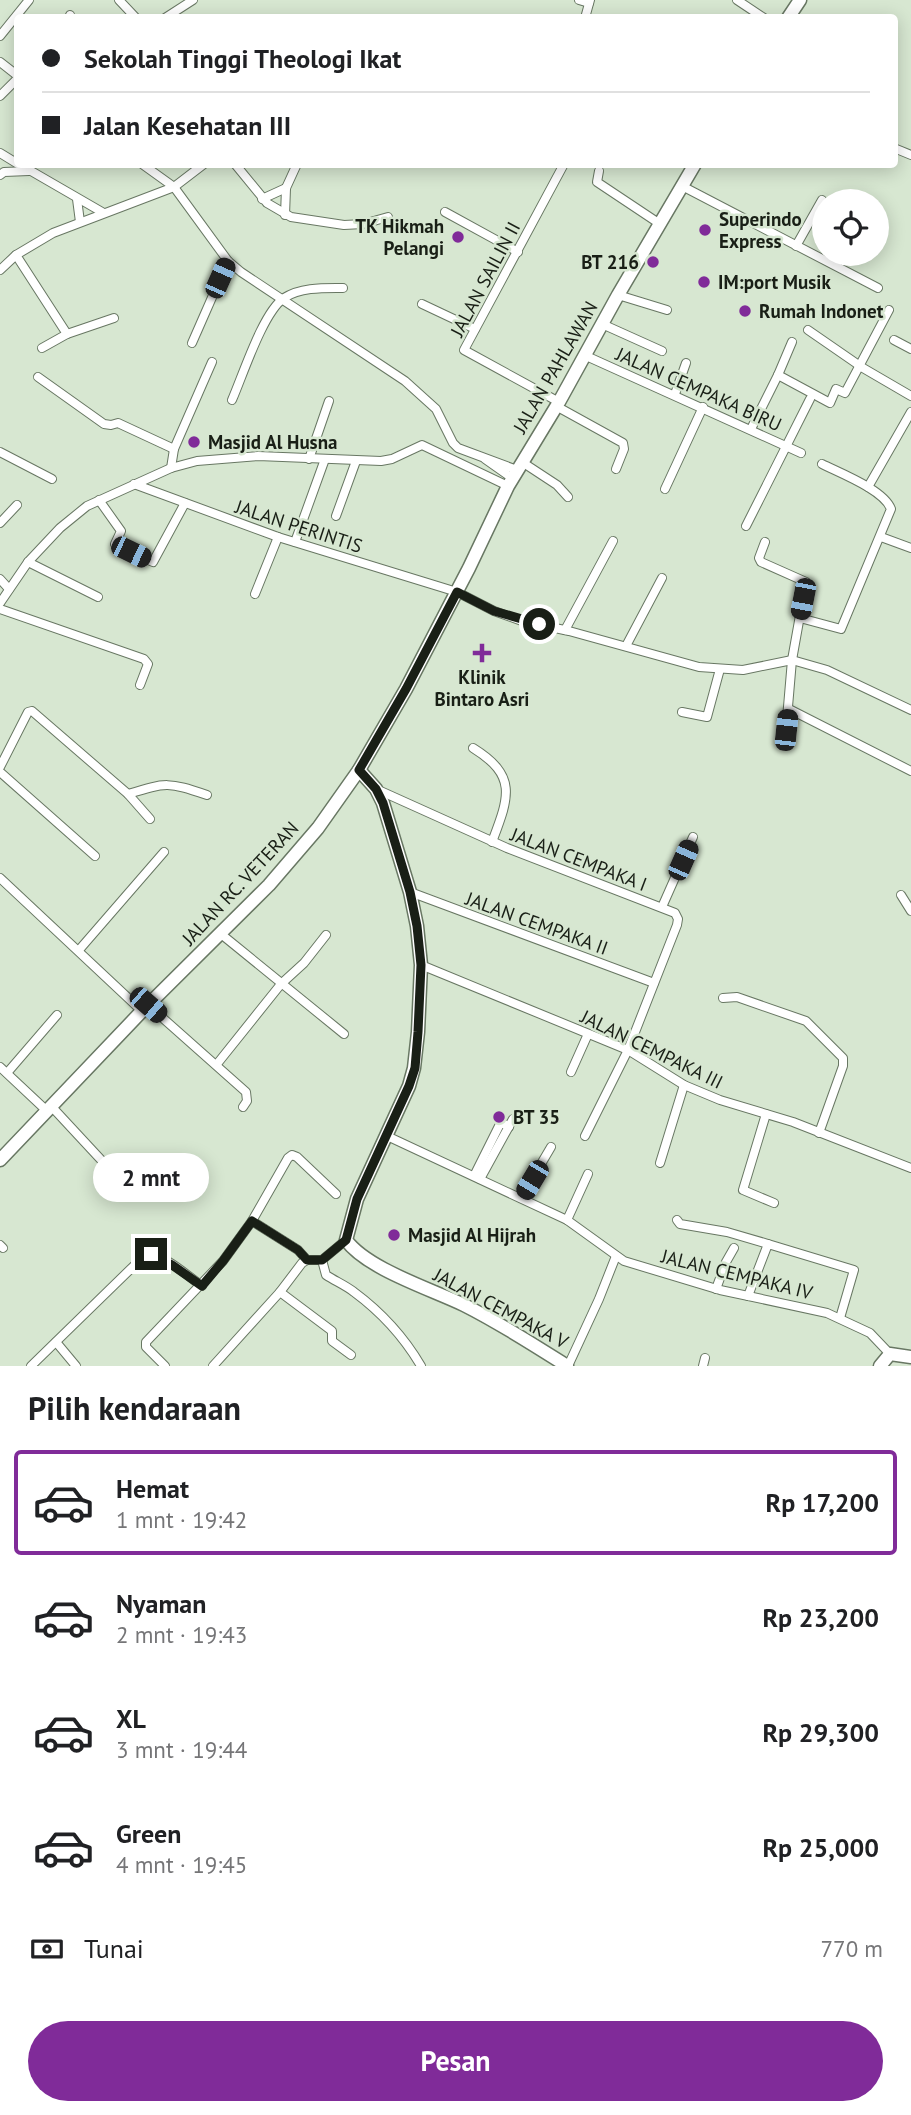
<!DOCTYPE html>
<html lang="id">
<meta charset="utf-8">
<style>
:root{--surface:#fff;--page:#f2f2f2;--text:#202124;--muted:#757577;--line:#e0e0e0;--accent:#802b99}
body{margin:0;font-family:"PT Sans",sans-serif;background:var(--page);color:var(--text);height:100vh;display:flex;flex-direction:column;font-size:26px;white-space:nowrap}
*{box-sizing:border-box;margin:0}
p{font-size:23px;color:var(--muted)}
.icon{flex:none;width:38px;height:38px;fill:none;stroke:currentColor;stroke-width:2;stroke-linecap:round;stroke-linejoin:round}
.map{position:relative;height:1366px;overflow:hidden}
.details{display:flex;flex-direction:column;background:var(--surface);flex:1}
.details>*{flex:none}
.banner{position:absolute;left:14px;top:14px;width:884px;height:154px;border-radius:7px;box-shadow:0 4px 18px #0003;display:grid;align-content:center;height:154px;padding:0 28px;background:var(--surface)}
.buttons{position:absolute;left:812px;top:189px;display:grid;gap:14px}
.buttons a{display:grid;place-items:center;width:77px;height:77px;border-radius:50%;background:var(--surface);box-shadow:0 4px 18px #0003;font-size:35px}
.end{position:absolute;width:32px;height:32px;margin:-16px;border:9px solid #191f16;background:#fff;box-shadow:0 0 0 4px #fff}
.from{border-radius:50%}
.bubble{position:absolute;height:49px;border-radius:24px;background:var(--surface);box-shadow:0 4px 18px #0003;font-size:23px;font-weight:800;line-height:49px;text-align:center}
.car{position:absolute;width:21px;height:42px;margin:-21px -10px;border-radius:9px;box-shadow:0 0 5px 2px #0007;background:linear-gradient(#222 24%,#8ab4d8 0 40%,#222 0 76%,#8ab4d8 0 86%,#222 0)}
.banner b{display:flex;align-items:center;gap:24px;height:66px;font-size:26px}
.banner b+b{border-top:2px solid var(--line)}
.banner i{width:18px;height:18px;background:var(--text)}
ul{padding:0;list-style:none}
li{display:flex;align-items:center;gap:21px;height:105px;margin:0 14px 10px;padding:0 14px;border:4px solid transparent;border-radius:7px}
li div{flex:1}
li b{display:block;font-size:26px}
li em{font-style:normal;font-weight:800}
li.active{border-color:var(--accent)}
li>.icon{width:63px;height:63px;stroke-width:1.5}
h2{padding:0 28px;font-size:32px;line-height:84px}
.pay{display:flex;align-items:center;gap:18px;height:77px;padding:0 28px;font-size:26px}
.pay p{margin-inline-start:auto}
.action{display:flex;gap:14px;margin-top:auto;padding:14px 28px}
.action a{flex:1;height:80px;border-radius:42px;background:var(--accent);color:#fff;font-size:28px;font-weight:800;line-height:80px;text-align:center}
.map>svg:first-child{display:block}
</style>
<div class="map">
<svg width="911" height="1366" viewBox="0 0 911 1366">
<rect width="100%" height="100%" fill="#d7e7d1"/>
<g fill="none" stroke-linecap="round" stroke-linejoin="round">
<!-- street casing -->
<g stroke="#687763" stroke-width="10">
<g id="street">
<path d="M119,0L136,18"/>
<path d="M579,0L589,3"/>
<path d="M737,0L764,18"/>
<path d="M69,18L70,15"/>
<path d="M165,18L193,0"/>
<path d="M585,18L590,0"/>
<path d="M0,36L29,0"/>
<path d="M0,62L18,76"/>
<path d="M0,96L18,78"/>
<path d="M894,148L911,155"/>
<path d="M0,153L18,164"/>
<path d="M19,164L102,212"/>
<path d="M142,164L174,187L228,261L241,272L405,381L436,409L453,443L458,448L517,470"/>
<path d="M235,164L267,203L291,217L344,225L363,224L388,217"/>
<path d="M599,171L597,182L660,224"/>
<path d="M0,175L4,172L29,171"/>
<path d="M682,186L878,288"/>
<path d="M77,199L80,222"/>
<path d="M262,199L286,188"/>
<path d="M445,212L518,252"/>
<path d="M285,215L286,188L297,164"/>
<path d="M796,246L822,200"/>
<path d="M16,255L67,334"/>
<path d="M0,270L16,255L53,233L174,187L204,164"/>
<path d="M618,295L667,310"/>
<path d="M422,304L475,329"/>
<path d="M602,324L662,351"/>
<path d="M808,330L863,368L911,396"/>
<path d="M894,340L911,349"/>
<path d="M192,343L228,261"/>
<path d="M42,348L67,334L114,318"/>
<path d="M584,355L801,453"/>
<path d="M778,375L792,342"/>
<path d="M38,377L104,424L111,425L118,423L174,449"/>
<path d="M675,394L686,363"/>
<path d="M232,400C243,375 263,312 284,298C301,287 324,288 343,288"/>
<path d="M559,402L464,350L564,164"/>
<path d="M556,406L623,443L624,449L616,469"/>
<path d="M751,429L778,375L830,403L836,389L845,393L889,310"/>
<path d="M0,452L52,479"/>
<path d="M309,459L329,401"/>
<path d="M485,459L512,478"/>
<path d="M522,462L557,485L568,497"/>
<path d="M171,468L174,449L212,362"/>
<path d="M134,484L278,537L457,592L494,611L522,621L569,631L699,667L743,670L792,660L827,670L911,710"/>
<path d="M868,487L911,412"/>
<path d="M665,489L703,407"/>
<path d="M99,500L121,531L115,544L117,546L153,562L185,503"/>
<path d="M336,516L356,461"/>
<path d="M0,523L17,505"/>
<path d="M746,526L810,399"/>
<path d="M881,537L911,548"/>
<path d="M295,542L325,459"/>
<path d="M765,542L759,558L761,562L806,582L792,660L786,730"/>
<path d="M28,562L98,597"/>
<path d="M0,579L9,589"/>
<path d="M255,594L278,537"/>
<path d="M0,603L28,562L60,528L87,506L171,468L197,461L258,456L381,461L392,459L422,445L508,486"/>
<path d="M0,609L144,659L148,664L140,685"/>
<path d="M800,618L841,629L891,509C884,490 840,473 822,464"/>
<path d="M565,630L613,541"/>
<path d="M626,646L662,578"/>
<path d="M789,709L911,771"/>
<path d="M682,712L707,717L720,669"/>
<path d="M473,748C518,776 509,797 492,842"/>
<path d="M0,767L28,712L32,711L128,794L150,819"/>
<path d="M0,772L95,856"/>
<path d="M376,789L507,848L675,913L678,919L677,925L628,1050L585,1136"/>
<path d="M128,794C167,782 168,782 207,795"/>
<path d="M0,878L142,1011"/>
<path d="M410,892L654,983"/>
<path d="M901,895L911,911"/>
<path d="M662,907L693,837"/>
<path d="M221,934L344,1034"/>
<path d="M79,950L164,852"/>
<path d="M421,965L628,1050L684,1085L720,1100L793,1122L911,1168"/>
<path d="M723,998L737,997L806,1021L843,1058V1066L819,1133"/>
<path d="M148,1005L246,1092L247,1101L243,1107"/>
<path d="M217,1064L281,984L304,963L326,935"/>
<path d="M0,1067L47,1111"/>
<path d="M571,1072L588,1034"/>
<path d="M7,1073L57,1015"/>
<path d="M52,1107L104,1163"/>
<path d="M766,1114L743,1190L774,1203"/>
<path d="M387,1136L567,1220L624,1261L720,1290L827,1313L870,1333L890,1354"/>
<path d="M660,1163L684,1085"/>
<path d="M474,1176L501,1122L509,1127"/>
<path d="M480,1179L513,1119"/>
<path d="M521,1198L551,1147"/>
<path d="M567,1220L588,1174"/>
<path d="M677,1220L680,1224L727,1232L768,1244"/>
<path d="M252,1221L298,1250L307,1260"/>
<path d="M0,1245L3,1248"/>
<path d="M322,1260L326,1275C335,1281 345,1285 354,1292C381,1312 404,1337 421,1366"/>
<path d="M716,1289L726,1262L734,1248"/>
<path d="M280,1292L332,1331V1341L351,1355"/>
<path d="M748,1296L768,1244L854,1270L840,1318"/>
<path d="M56,1342L76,1366"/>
<path d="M31,1366L146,1254C166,1255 186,1275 202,1286"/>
<path d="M165,1366L146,1347V1342L223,1261L252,1221L288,1158L292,1155L297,1157L336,1194"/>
<path d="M213,1366L280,1292L302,1263L307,1260H322L346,1240"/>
<path d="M568,1366L599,1299L616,1256"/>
<path d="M703,1366L705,1358"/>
</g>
</g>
<!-- secondary casing -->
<g stroke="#687763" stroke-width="15">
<g id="secondary">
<path d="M788,18L800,0"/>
<path d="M359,770L376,789L383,803L410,892L417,926L421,965L418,1032L414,1068L409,1086L357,1199L346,1240C367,1269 431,1289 464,1305C500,1323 534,1345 567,1366"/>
<path d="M0,1160L142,1011L269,885L318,828L359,770L406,689L469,568L508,486L559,402L618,295L695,164"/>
<path d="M880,1366L890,1354L911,1357"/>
</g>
</g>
<!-- street -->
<use href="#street" stroke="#fff" stroke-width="8"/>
<!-- secondary -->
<use href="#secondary" stroke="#fff" stroke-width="12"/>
</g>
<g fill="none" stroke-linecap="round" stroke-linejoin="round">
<!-- route -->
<path stroke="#191f16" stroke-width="9" d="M151,1254L172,1265L202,1286L223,1261L252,1221L298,1250L307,1260H322L346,1240L357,1199L409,1086L415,1068L418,1032L421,965L417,926L410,892L383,803L376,789L359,770L406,689L457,592L494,611L539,624"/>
</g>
<!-- markers -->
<g fill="#802b99" stroke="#d7e7d1" stroke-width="2.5">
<circle cx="705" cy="230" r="7"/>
<circle cx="458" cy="237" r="7"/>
<circle cx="653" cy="262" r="7"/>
<circle cx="704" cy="282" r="7"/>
<circle cx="745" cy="311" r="7"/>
<circle cx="194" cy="442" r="7"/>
<path d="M478.5 642.5h7v7h7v7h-7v7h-7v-7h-7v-7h7z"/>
<circle cx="499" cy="1117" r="7"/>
<circle cx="394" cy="1235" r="7"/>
</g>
<g text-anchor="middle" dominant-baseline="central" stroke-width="5" stroke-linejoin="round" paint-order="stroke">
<!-- poi labels -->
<g font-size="19" font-weight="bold" fill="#191f16" stroke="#d7e7d1" text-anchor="start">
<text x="719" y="219">Superindo<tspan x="719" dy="22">Express</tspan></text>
<text x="444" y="226" text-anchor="end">TK Hikmah<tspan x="444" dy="22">Pelangi</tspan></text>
<text x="639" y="262" text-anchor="end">BT 216</text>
<text x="718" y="282">IM:port Musik</text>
<text x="759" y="311">Rumah Indonet</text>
<text x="208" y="442">Masjid Al Husna</text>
<text x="482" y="677" text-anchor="middle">Klinik<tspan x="482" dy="22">Bintaro Asri</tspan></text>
<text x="513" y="1117">BT 35</text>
<text x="408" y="1235">Masjid Al Hijrah</text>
</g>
<!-- street labels -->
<g font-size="19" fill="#191f16" stroke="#d7e7d1">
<text transform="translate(485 279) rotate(-62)">JALAN SAILIN II</text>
<text transform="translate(555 367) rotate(-60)">JALAN PAHLAWAN</text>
<text transform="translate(699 389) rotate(24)">JALAN CEMPAKA BIRU</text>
<text transform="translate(299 526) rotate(18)">JALAN PERINTIS</text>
<text transform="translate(579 859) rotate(21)">JALAN CEMPAKA I</text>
<text transform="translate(240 883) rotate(-47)">JALAN RC. VETERAN</text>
<text transform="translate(537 923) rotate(20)">JALAN CEMPAKA II</text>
<text transform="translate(652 1049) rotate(26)">JALAN CEMPAKA III</text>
<text transform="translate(737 1274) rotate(14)">JALAN CEMPAKA IV</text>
<text transform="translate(501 1308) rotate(28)">JALAN CEMPAKA V</text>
</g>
</g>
</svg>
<div class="buttons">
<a><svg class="icon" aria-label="locate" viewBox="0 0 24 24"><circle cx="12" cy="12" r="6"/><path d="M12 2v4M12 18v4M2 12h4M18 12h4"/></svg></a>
</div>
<i class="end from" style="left:539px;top:624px"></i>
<i class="end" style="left:151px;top:1254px"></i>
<div class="bubble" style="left:93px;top:1153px;width:116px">2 mnt</div>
<i class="car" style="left:220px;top:278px;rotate:24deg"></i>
<i class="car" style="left:131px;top:552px;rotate:116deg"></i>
<i class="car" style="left:803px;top:599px;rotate:191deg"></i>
<i class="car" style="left:786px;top:730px;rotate:6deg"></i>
<i class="car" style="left:683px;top:860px;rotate:24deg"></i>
<i class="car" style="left:148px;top:1005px;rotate:131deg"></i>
<i class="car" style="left:532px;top:1180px;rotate:211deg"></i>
<div class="banner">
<b><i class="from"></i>Sekolah Tinggi Theologi Ikat</b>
<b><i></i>Jalan Kesehatan III</b>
</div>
</div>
<section class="details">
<h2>Pilih kendaraan</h2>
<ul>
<li class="active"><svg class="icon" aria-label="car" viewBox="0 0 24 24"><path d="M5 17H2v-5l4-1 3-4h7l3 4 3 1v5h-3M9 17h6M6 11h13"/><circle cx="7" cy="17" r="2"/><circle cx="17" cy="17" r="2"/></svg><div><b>Hemat</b><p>1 mnt · 19:42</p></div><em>Rp 17,200</em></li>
<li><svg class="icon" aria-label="car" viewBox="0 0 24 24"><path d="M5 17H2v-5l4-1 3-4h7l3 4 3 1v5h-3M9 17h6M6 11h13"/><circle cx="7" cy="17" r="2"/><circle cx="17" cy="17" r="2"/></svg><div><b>Nyaman</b><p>2 mnt · 19:43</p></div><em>Rp 23,200</em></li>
<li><svg class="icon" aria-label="car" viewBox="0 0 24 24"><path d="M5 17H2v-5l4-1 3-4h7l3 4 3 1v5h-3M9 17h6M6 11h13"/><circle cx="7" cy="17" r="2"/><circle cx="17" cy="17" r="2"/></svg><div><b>XL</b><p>3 mnt · 19:44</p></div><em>Rp 29,300</em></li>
<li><svg class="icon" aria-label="car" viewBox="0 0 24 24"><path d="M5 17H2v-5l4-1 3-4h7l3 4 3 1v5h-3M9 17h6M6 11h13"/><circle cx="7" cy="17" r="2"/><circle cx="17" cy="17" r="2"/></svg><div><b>Green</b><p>4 mnt · 19:45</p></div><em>Rp 25,000</em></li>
</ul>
<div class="pay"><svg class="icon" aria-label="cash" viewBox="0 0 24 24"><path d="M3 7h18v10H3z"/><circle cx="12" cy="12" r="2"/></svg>Tunai<p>770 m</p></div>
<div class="action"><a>Pesan</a></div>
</section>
